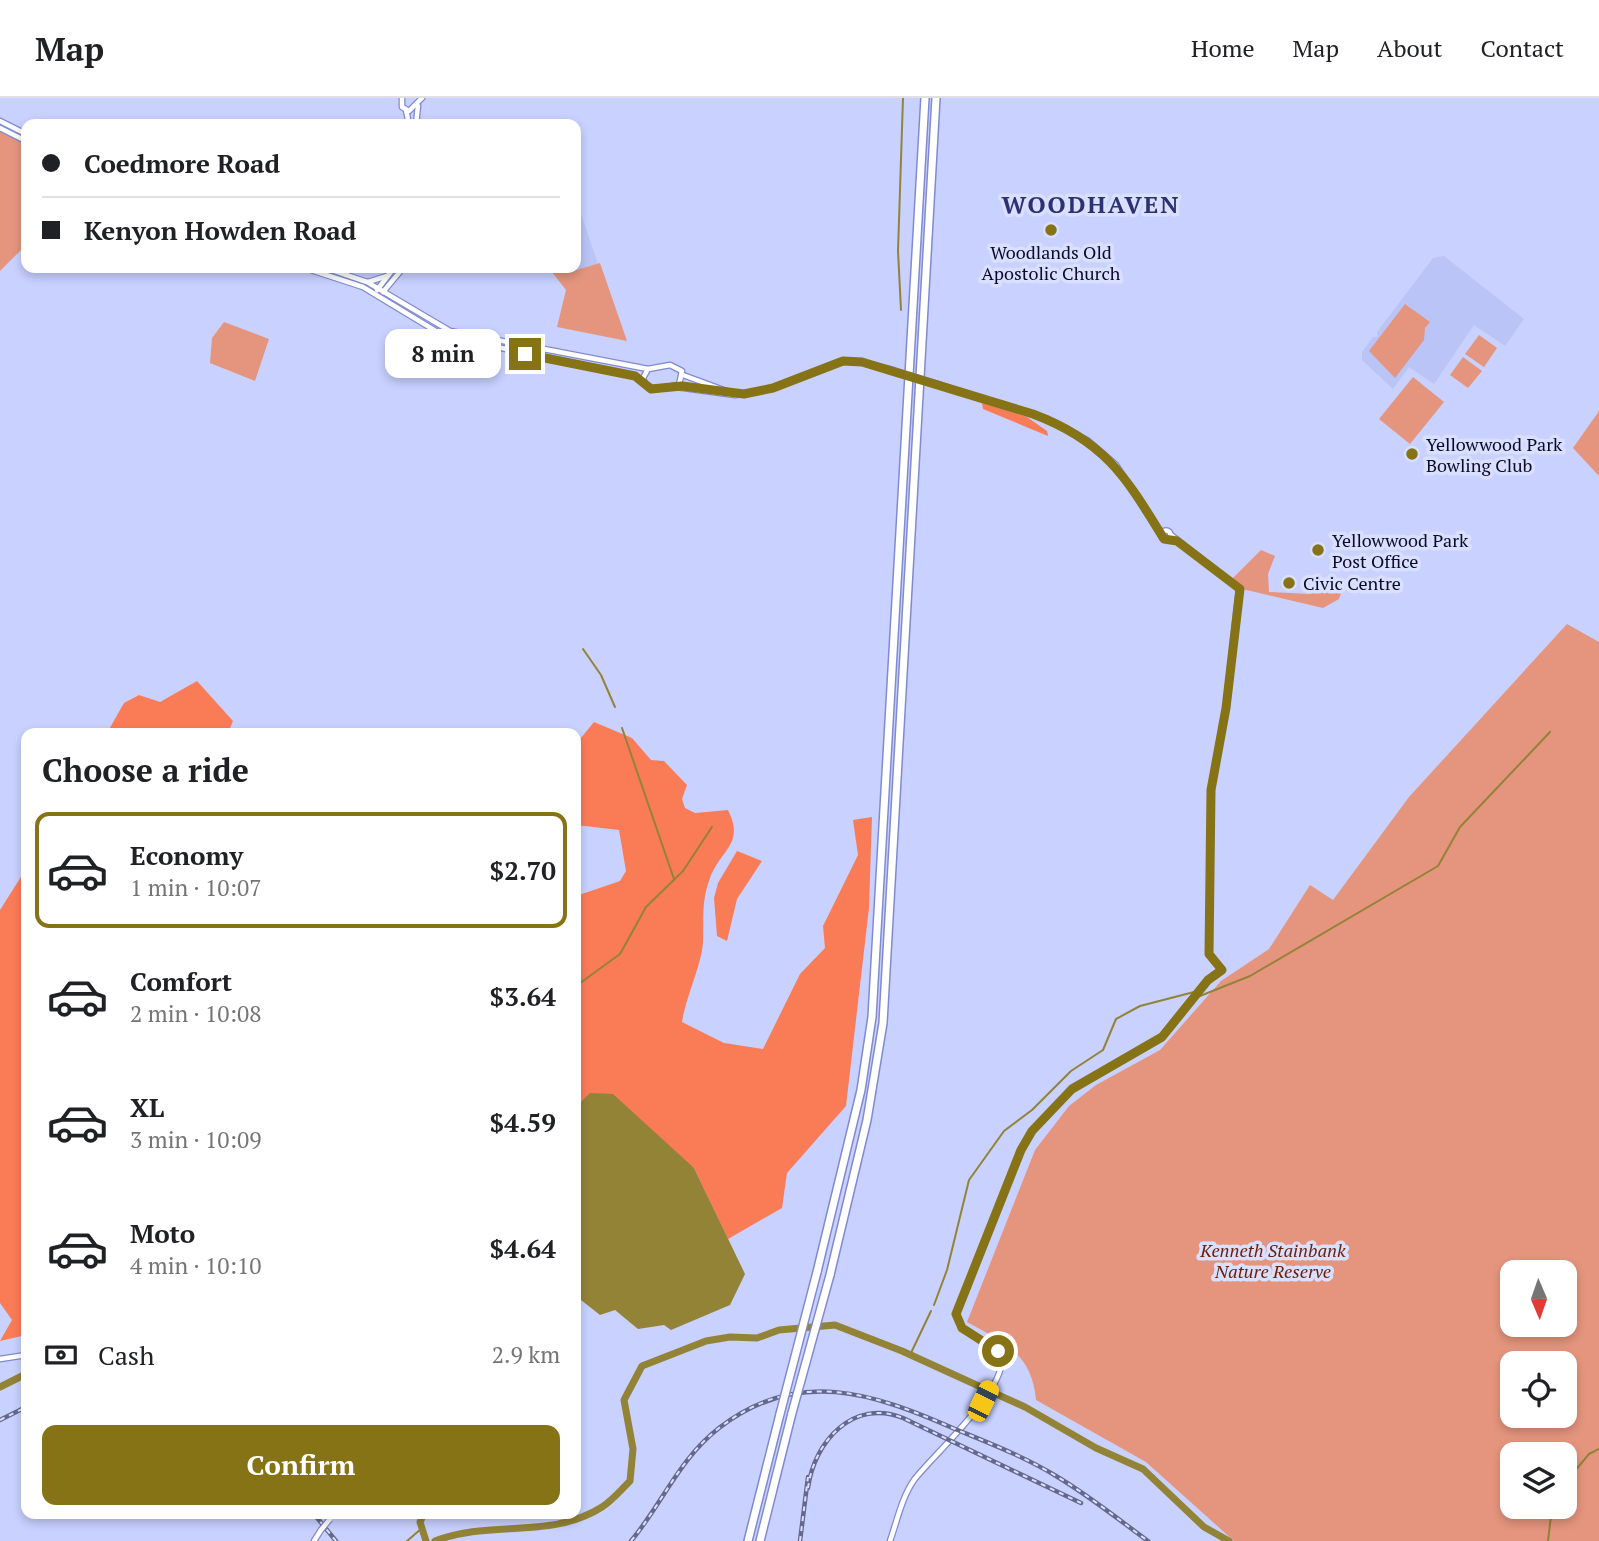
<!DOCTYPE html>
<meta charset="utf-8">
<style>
:root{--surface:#fff;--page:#f2f2f2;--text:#202124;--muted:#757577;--line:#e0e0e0;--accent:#867315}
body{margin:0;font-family:"PT Serif",serif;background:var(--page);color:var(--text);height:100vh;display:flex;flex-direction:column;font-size:26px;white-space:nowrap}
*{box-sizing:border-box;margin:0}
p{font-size:23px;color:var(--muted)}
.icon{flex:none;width:38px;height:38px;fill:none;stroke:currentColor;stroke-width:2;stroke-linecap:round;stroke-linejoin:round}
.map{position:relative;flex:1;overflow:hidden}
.panel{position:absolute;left:21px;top:630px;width:560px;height:791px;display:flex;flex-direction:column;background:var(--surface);border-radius:14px;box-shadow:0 4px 10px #0003}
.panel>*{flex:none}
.banner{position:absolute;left:21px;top:21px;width:560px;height:154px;border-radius:14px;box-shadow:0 4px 10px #0003;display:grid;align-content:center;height:154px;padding:0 21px;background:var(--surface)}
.needle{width:46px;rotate:178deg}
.fabs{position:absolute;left:1500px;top:1162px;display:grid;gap:14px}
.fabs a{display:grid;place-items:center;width:77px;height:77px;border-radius:14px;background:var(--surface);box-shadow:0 4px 10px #0003;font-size:35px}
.end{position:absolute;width:32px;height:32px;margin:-16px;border:9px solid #867315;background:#fff;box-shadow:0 0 0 4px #fff}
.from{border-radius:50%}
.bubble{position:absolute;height:49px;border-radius:14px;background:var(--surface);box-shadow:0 4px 10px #0003;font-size:23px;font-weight:700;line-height:49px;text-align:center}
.car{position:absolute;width:21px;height:42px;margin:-21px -10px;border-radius:9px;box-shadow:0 0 5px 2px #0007;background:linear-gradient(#f5c518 24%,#345 0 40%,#f5c518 0 76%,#345 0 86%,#f5c518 0)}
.banner b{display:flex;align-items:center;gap:24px;height:66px;font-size:26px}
.banner b+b{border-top:2px solid var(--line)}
.banner i{width:18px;height:18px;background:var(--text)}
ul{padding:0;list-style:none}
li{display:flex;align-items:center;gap:21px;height:116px;margin:0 14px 10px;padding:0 7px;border:4px solid transparent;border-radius:14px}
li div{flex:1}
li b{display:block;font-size:26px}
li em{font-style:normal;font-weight:700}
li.current{border-color:var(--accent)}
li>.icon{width:63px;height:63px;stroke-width:1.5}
h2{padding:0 21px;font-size:32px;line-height:84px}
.pay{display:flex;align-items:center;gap:18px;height:77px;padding:0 21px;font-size:26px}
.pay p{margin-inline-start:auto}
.action{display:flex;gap:14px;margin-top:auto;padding:14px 21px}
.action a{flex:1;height:80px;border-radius:14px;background:var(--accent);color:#fff;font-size:28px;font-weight:700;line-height:80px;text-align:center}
header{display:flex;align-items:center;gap:42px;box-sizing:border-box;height:98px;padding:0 35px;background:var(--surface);border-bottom:2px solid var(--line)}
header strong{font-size:33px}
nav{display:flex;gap:38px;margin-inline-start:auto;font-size:24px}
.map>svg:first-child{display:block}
</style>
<header>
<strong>Map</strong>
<nav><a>Home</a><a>Map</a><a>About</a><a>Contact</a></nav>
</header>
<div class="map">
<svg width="1599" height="1443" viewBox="0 0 1599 1443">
<rect width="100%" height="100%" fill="#c8d1ff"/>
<!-- built -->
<g fill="#bbc4f6">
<path d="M576,101L598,166L573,173L534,170H576Z"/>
<path d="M1444,158L1524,221L1505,248L1474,227L1434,286L1409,269L1393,291L1362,262V254L1373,239H1377V234L1433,160Z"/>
</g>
<!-- green -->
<g fill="#e5957d" fill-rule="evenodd">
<path d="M0,33L26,46V147L0,173Z"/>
<path d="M600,165L627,243L557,229L566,192L552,174L573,173Z"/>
<path d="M1405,206L1430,224L1425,230L1424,242L1395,280L1369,253Z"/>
<path d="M224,224L269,241L255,283L210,265L212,240Z"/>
<path d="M1479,237L1497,250L1484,269L1465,256Z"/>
<path d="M1463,259L1482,273L1468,290L1450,277Z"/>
<path d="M1413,279L1444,304L1410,346L1379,321Z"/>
<path d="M1599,313V378L1573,350Z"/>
<path d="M1261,452L1275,458L1268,476L1269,494L1310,496L1311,482L1330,489L1336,482L1344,487L1339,501L1323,510L1242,491L1231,482Z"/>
<path d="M1567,526L1599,544V1443H1234L1146,1364L1036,1302C1032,1256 1005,1245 967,1224L1035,1052L1069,1008L1096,987L1160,952L1221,883L1269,851L1310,787L1333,802L1409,699ZM1512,1174H1564V1227H1512ZM1512,1265H1564V1318H1512ZM1512,1356H1564V1409H1512Z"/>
</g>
<!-- forest -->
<g fill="#fa7c57">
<path d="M982,305L1027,319L1047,333L1048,338L983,311Z"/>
<path d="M197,583L233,623L228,635H107L124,605L139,597L160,604Z"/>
<path d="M594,624L632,640L651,662L664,663L687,687L682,701L685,710L695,715L728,712C745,746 721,751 710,780C701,804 704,820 703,845C701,868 686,899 682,924L724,945L763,951L800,876L825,850L823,828L858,757L853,722L872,719L869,810L846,1008L787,1075L782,1110L728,1141L694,1070L576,1009V798L620,783L626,773L619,732L576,727V710L581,691L576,646Z"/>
<path d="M737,753L762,763L737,801L727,843L717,838L714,800L718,785Z"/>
<path d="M26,771V1237L0,1243L12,1222L0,1205V812Z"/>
</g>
<!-- water -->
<path fill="#938337" d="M590,995L613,996L694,1070L745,1176L730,1207L671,1232L664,1227L638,1231L615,1212L600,1217L581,1202L576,1191V1009Z"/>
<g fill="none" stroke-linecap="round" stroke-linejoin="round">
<!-- stream -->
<g stroke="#938337" stroke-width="2">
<path d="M901,212L898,153L903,0"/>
<path d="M583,551L601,577L615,609"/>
<path d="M622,630L674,781"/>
<path d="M576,888L620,856L646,809L683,773L712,729"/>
<path d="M1200,898L1250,878L1438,768L1460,729L1550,634"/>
<path d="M576,1002L577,1007"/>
<path d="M934,1207L947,1172L969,1082L1004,1033L1032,1012L1071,973L1103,952L1116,921L1140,908L1194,894"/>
<path d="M910,1257L931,1213"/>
<path d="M1564,1386L1589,1356L1599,1351"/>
<path d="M407,1443L421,1431"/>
<path d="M1548,1443L1552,1409"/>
</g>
<!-- river -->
<g stroke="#938337" stroke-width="7">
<path d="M0,1289L26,1276"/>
<path d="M424,1416L420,1424L426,1443"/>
<path d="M435,1443C490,1421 551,1442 602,1409C612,1403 621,1392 630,1383L633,1351L624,1302L642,1268L706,1243L730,1239L757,1240L779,1232L835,1227L902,1253L1025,1309L1096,1350L1143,1371L1204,1429L1229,1443"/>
</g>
<!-- minor casing -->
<g stroke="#808ad2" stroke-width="7">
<g id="minor">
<path d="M402,0V9L409,13L422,0"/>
<path d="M406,12L409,26"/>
<path d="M0,23L26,36"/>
<path d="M416,26L418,8"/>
<path d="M0,30L26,43"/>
<path d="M305,170L363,189L444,238L635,278L643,283"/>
<path d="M326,170L367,184L450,233L648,271"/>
<path d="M368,184L387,178"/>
<path d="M377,192L394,170"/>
<path d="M383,194L403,170"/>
<path d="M670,267L682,273L679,287L654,291L645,286L643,280L648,271Z"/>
<path d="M683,277L729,294"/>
<path d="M938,286L1047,321L1087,342L1116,367L1161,437"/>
<path d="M676,289L735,297L763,293L843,263L862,264L893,272"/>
<circle cx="1166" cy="437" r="4.5"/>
<path d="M0,1261L26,1257"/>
<path d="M314,1443L321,1432"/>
<path d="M890,1443C897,1423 902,1399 914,1382C931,1359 1014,1285 1000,1256L962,1230L956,1216L1021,1052L1032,1033L1072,991L1162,939L1207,882L1222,871L1209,856L1211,692L1226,610L1239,490L1171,437"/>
</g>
</g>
<!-- highway casing -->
<g stroke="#808ad2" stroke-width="10">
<g id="highway">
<path d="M817,1174L861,992L872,919L925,0"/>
<path d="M830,1177L867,1022L883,925L936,0"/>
<path d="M748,1443L780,1316"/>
<path d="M760,1443L792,1315"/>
</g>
</g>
<!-- minor -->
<use href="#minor" stroke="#fff" stroke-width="4.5"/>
<!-- highway -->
<use href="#highway" stroke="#fff" stroke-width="7"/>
<!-- rail casing -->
<g stroke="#64688c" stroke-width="4.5">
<g id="rail">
<path d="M0,1322L26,1309"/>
<path d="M808,1390C814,1343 854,1300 903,1320L1081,1405"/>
<path d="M314,1416L336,1443"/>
<path d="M631,1443C662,1406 679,1361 719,1330C798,1269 873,1295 955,1331C989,1345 1025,1359 1056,1378C1088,1397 1118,1421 1148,1443"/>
<path d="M800,1443L808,1379"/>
</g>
</g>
<!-- rail -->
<use href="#rail" stroke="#d9dffe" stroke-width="2" stroke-dasharray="5" stroke-linecap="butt"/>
<!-- minor-bridge casing -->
<g stroke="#808ad2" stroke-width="7" stroke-linecap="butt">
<g id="minor-bridge">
<path d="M893,272L938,286"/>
<path d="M321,1432L330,1421"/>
</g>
</g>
<!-- highway-bridge casing -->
<g stroke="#808ad2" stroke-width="10" stroke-linecap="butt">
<g id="highway-bridge">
<path d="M792,1315L830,1177"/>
<path d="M780,1316L817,1174"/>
</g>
</g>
<!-- minor-bridge -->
<use href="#minor-bridge" stroke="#fff" stroke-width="4.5"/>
<!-- highway-bridge -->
<use href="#highway-bridge" stroke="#fff" stroke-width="7"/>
</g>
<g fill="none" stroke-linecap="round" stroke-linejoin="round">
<!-- route -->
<path stroke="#867315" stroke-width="9" d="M525,256L635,278L651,291L682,288L744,296L773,290L843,263L862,264L1033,316C1105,343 1126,379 1164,441L1177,443L1240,491L1226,610L1211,692L1209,856L1222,872L1208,882L1162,939L1072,991L1032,1033L1021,1052L956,1216L962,1230L998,1253"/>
</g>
<!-- markers -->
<g fill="#867315" stroke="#d9dffe" stroke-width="2.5">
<circle cx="1051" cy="132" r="7"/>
<circle cx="1412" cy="356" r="7"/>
<circle cx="1318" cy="452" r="7"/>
<circle cx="1289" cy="485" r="7"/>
</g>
<g text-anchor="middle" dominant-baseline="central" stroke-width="7" stroke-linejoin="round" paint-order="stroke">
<!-- poi labels -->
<g font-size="18" fill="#0a0b25" stroke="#d9dffe" text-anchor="start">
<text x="1051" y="154" text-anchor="middle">Woodlands Old<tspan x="1051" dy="21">Apostolic Church</tspan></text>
<text x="1426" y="346">Yellowwood Park<tspan x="1426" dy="21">Bowling Club</tspan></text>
<text x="1332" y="442">Yellowwood Park<tspan x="1332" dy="21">Post Office</tspan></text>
<text x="1303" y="485">Civic Centre</text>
</g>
<!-- park labels -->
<g font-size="18" font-style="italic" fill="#6e2006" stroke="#d9dffe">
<text x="1273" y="1152">Kenneth Stainbank<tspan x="1273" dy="21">Nature Reserve</tspan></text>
</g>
<!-- district labels -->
<g font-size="24" font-weight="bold" letter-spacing="2" fill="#2e3171" stroke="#d9dffe">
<text x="1091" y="106">WOODHAVEN</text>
</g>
</g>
</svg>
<div class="fabs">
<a><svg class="needle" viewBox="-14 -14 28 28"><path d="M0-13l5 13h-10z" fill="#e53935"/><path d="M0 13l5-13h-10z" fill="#757577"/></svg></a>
<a><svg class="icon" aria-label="locate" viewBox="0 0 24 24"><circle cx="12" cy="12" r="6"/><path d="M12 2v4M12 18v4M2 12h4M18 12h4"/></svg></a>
<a><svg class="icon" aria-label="layers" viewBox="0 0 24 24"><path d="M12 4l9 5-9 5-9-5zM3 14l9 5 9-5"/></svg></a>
</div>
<i class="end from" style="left:998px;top:1253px"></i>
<i class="end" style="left:525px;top:256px"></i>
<div class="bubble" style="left:385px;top:231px;width:116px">8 min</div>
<i class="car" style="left:983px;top:1303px;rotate:26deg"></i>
<div class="banner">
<b><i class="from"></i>Coedmore Road</b>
<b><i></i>Kenyon Howden Road</b>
</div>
<section class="panel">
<h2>Choose a ride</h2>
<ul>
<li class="current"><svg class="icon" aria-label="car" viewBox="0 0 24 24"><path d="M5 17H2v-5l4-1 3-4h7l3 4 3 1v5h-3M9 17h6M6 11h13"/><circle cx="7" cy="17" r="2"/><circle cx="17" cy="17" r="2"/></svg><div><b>Economy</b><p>1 min · 10:07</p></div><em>$2.70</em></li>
<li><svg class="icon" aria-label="car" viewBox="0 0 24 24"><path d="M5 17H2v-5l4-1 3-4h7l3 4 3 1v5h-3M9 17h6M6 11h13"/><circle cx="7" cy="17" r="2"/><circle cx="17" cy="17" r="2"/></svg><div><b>Comfort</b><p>2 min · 10:08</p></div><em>$3.64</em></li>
<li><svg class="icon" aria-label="car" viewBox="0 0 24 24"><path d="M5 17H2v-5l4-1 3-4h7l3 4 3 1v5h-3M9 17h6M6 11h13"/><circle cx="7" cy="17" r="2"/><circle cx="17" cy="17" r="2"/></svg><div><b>XL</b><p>3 min · 10:09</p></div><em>$4.59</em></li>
<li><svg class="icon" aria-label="car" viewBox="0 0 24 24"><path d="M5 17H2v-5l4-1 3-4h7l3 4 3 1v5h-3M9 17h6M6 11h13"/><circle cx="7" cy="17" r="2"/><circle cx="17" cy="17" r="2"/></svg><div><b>Moto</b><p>4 min · 10:10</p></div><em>$4.64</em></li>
</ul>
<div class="pay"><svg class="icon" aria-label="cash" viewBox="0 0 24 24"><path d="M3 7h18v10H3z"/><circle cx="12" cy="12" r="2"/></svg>Cash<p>2.9 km</p></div>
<div class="action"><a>Confirm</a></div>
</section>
</div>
